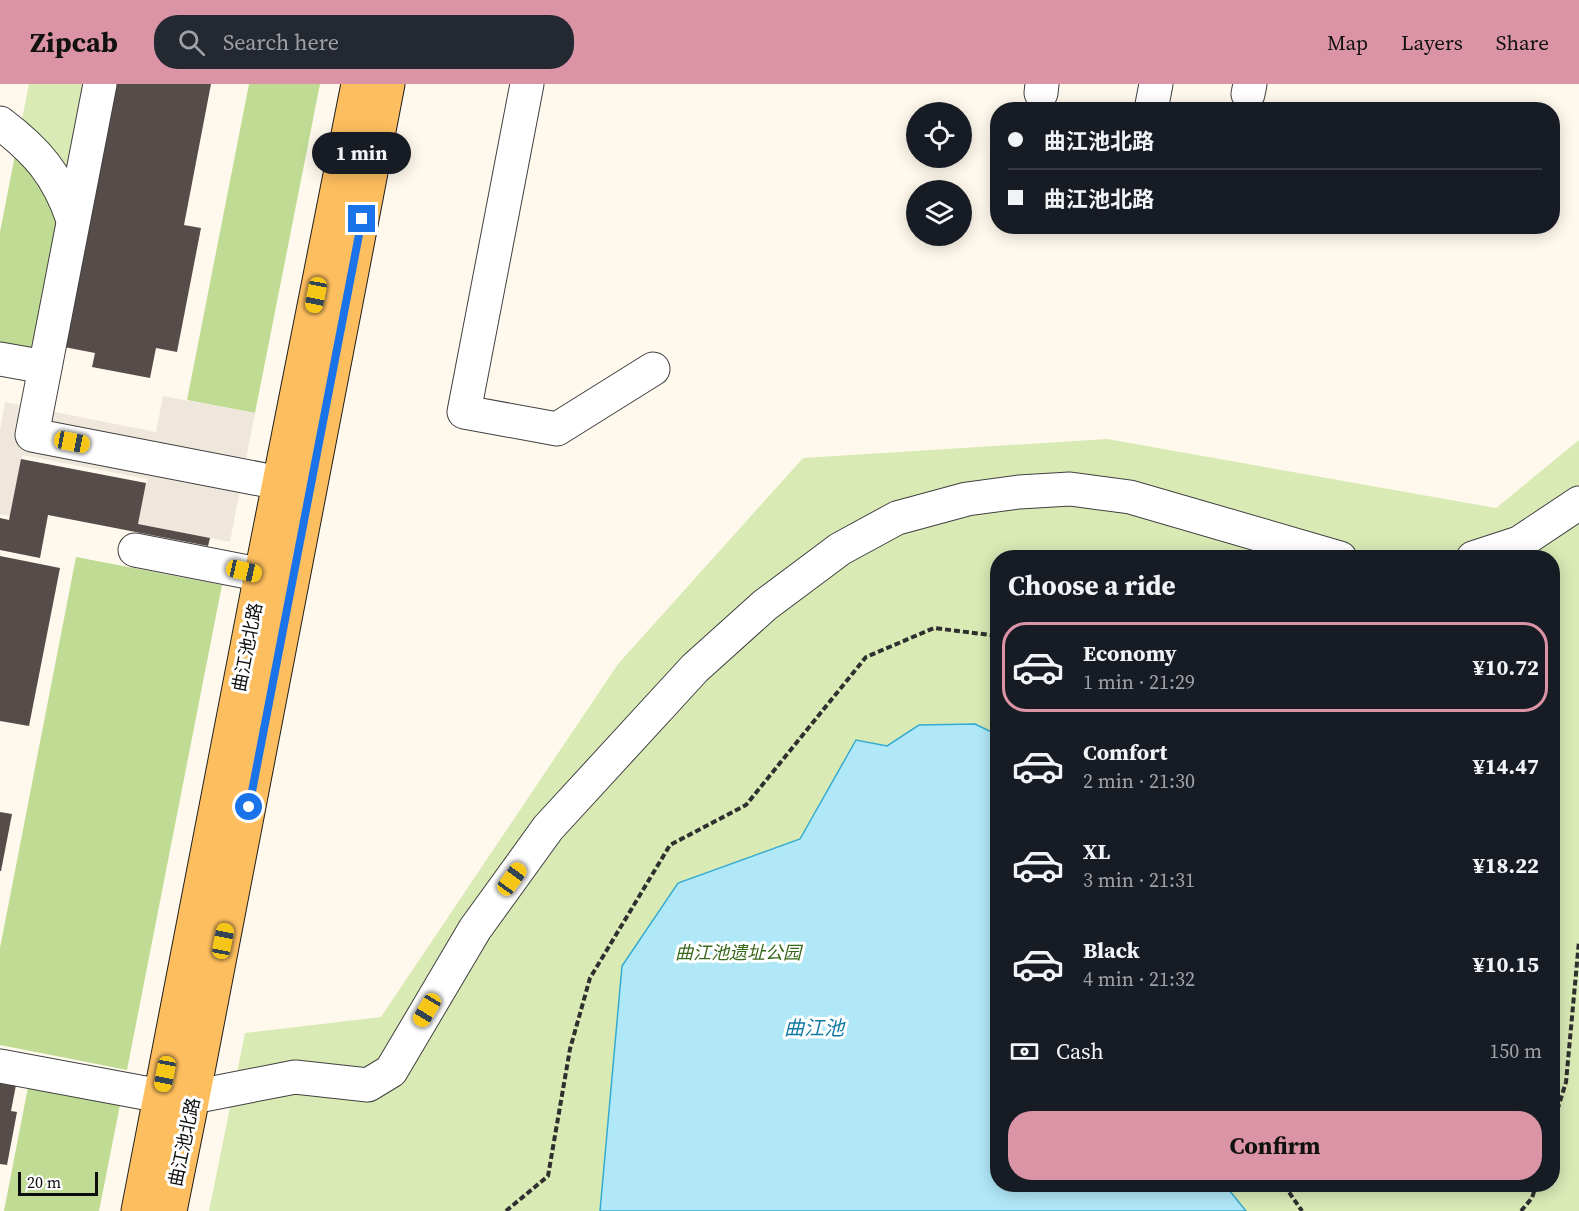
<!DOCTYPE html>
<meta charset="utf-8">
<style>
:root{--surface:#171b24;--page:#242831;--text:#f1f3f6;--muted:#9ea1a6;--line:#363941;--accent:#db94a5}
body{margin:0;font-family:"Source Serif 4","Noto Sans SC",serif;background:var(--page);color:var(--text);height:100vh;display:flex;flex-direction:column;font-size:22px;white-space:nowrap}
*{box-sizing:border-box;margin:0}
p{font-size:20px;color:var(--muted)}
.icon{flex:none;width:33px;height:33px;fill:none;stroke:currentColor;stroke-width:2;stroke-linecap:round;stroke-linejoin:round}
.map{position:relative;flex:1;overflow:hidden}
.side{position:absolute;left:990px;top:466px;width:570px;height:642px;display:flex;flex-direction:column;background:var(--surface);border-radius:24px;box-shadow:0 3px 15px #0003}
.side>*{flex:none}
.top-card{position:absolute;left:990px;top:18px;width:570px;height:132px;border-radius:24px;box-shadow:0 3px 15px #0003;display:grid;align-content:center;height:132px;padding:0 18px;background:var(--surface)}
.buttons{position:absolute;left:906px;top:18px;display:grid;gap:12px}
.buttons a{display:grid;place-items:center;width:66px;height:66px;border-radius:50%;background:var(--surface);box-shadow:0 3px 15px #0003;font-size:30px}
.scale{position:absolute;left:18px;bottom:15px;width:80px;box-sizing:border-box;padding-left:6px;border:3px solid #0d0d0d;border-top:0;font-size:16px;line-height:21px;white-space:nowrap;color:#0d0d0d;-webkit-text-stroke:4px #fff;paint-order:stroke}
.end{position:absolute;width:27px;height:27px;margin:-14px;border:8px solid #1a73e8;background:#fff;box-shadow:0 0 0 3px #fff}
.from{border-radius:50%}
.bubble{position:absolute;height:42px;border-radius:21px;background:var(--surface);box-shadow:0 3px 15px #0003;font-size:20px;font-weight:700;line-height:42px;text-align:center}
.car{position:absolute;width:18px;height:36px;margin:-18px -9px;border-radius:8px;box-shadow:0 0 4px 2px #0007;background:linear-gradient(#f5c518 24%,#345 0 40%,#f5c518 0 76%,#345 0 86%,#f5c518 0)}
.top-card b{display:flex;align-items:center;gap:21px;height:57px;font-size:22px}
.top-card b+b{border-top:2px solid var(--line)}
.top-card i{width:15px;height:15px;background:var(--text)}
ul{padding:0;list-style:none}
li{display:flex;align-items:center;gap:18px;height:90px;margin:0 12px 9px;padding:0 6px;border:3px solid transparent;border-radius:24px}
li div{flex:1}
li b{display:block;font-size:22px}
li em{font-style:normal;font-weight:700}
li.on{border-color:var(--accent)}
li>.icon{width:54px;height:54px;stroke-width:1.5}
h2{padding:0 18px;font-size:27px;line-height:72px}
.pay{display:flex;align-items:center;gap:15px;height:66px;padding:0 18px;font-size:22px}
.pay p{margin-inline-start:auto}
.button{display:flex;gap:12px;margin-top:auto;padding:12px 18px}
.button a{flex:1;height:69px;border-radius:24px;background:var(--accent);color:#111;font-size:24px;font-weight:700;line-height:69px;text-align:center}
header{display:flex;align-items:center;gap:36px;box-sizing:border-box;height:84px;padding:0 30px;background:var(--accent);color:#111}
header strong{font-size:28px}
nav{display:flex;gap:33px;margin-inline-start:auto;font-size:21px}
.search{width:420px;height:54px;background:var(--page);display:flex;align-items:center;gap:15px;box-sizing:border-box;padding:0 21px;border-radius:24px;color:var(--muted);font-size:22px}
.map>svg:first-child{display:block}
</style>
<header>
<strong>Zipcab</strong>
<div class="search"><svg class="icon" aria-label="search" viewBox="0 0 24 24"><circle cx="10" cy="10" r="6"/><path d="M15 15l6 6"/></svg>Search here</div>
<nav><a>Map</a><a>Layers</a><a>Share</a></nav>
</header>
<div class="map">
<svg width="1579" height="1127" viewBox="0 0 1579 1127">
<rect width="100%" height="100%" fill="#fff9ed"/>
<!-- green -->
<g fill="#d9eab5" fill-rule="evenodd">
<path d="M29,0H89L70,98L21,40Z"/>
<path d="M1107,355L1496,424L1579,356V1127H209L245,949L381,933L618,580L803,374ZM998,474H1552V1101H998Z"/>
</g>
<!-- forest -->
<g fill="#c0dc94">
<path d="M249,0H320L255,329L187,316Z"/>
<path d="M16,66L32,82L62,138L37,270L0,263V148Z"/>
<path d="M76,473L222,501L127,986L0,961V864Z"/>
<path d="M28,1003L120,1021L99,1127H4Z"/>
</g>
<!-- plaza -->
<path fill="#efe7dc" d="M163,312L255,329L230,458L138,440L147,395L22,371L10,432L0,430V346L5,318L156,348Z"/>
<!-- water -->
<path fill="#b0e8f8" stroke="#35abd1" stroke-width="1.5" d="M975,640L998,651V1101H1225L1246,1127H600L622,882L678,799L800,755L856,656L887,662L919,641Z"/>
<!-- building -->
<g fill="#564c49">
<path d="M110,0H211L184,141L201,144L177,268L156,264L150,294L92,283L95,269L59,262Z"/>
<path d="M21,375L146,399L138,440L210,454L208,462L48,431L40,474L0,466V434L9,436Z"/>
<path d="M0,472L60,484L29,642L0,637Z"/>
<path d="M0,728L12,730L1,787H0Z"/>
<path d="M0,998L16,1001L11,1027L17,1028L7,1081L0,1080Z"/>
</g>
<g fill="none" stroke-linecap="round" stroke-linejoin="round">
<!-- minor casing -->
<g stroke="#404040" stroke-width="35">
<g id="minor">
<path d="M100,0L32,351L306,404"/>
<path d="M527,0L464,328L557,345L653,285"/>
<path d="M1041,9L1042,0"/>
<path d="M1248,10L1250,0"/>
<path d="M1151,26L1156,0"/>
<path d="M0,39C37,67 58,91 73,136"/>
<path d="M0,275L45,283"/>
<path d="M135,466L289,496"/>
<path d="M1473,474L1519,459L1579,419"/>
<path d="M0,982L161,1012L193,1013L295,993L368,1001L391,987L475,845L548,744L695,584L765,521L840,465L897,434L967,415L1019,408L1070,405L1130,413L1340,474"/>
</g>
</g>
<!-- major casing -->
<g stroke="#1e1e1e" stroke-width="35">
<g id="major">
<path d="M138,1127L261,490L358,0"/>
<path d="M170,1127L193,1013L388,0"/>
</g>
</g>
<!-- path -->
<g stroke="#2f2f2f" stroke-width="4" stroke-dasharray="6 3" stroke-linecap="butt">
<path d="M1552,1043L1566,998L1579,857"/>
<path d="M1284,1101L1302,1127"/>
<path d="M506,1127L548,1092L570,965L590,894L670,761L746,721L866,573L934,544L998,552"/>
<path d="M1521,1127L1532,1114L1536,1101"/>
</g>
<!-- minor -->
<use href="#minor" stroke="#fff" stroke-width="33"/>
<!-- major -->
<use href="#major" stroke="#fdbe5f" stroke-width="33"/>
</g>
<g fill="none" stroke-linecap="round" stroke-linejoin="round">
<!-- route -->
<path stroke="#1a73e8" stroke-width="8" d="M249,723L362,135"/>
</g>
<g text-anchor="middle" dominant-baseline="central" stroke-width="6" stroke-linejoin="round" paint-order="stroke">
<!-- street labels -->
<g font-size="18" fill="#0d0d0d" stroke="#fff">
<text transform="translate(247 563) rotate(-79)">曲江池北路</text>
<text transform="translate(184 1058) rotate(-78)">曲江池北路</text>
</g>
<!-- park labels -->
<g font-size="18" font-style="italic" fill="#37671b" stroke="#fff">
<text x="738" y="868">曲江池遗址公园</text>
</g>
<!-- water labels -->
<g font-size="20" font-style="italic" fill="#127aa3" stroke="#fff">
<text x="814" y="944">曲江池</text>
</g>
</g>
</svg>
<div class="buttons">
<a><svg class="icon" aria-label="locate" viewBox="0 0 24 24"><circle cx="12" cy="12" r="6"/><path d="M12 2v4M12 18v4M2 12h4M18 12h4"/></svg></a>
<a><svg class="icon" aria-label="layers" viewBox="0 0 24 24"><path d="M12 4l9 5-9 5-9-5zM3 14l9 5 9-5"/></svg></a>
</div>
<div class="scale">20 m</div>
<i class="end from" style="left:249px;top:723px"></i>
<i class="end" style="left:362px;top:135px"></i>
<div class="bubble" style="left:312px;top:48px;width:99px">1 min</div>
<i class="car" style="left:316px;top:211px;rotate:191deg"></i>
<i class="car" style="left:72px;top:358px;rotate:101deg"></i>
<i class="car" style="left:244px;top:487px;rotate:103deg"></i>
<i class="car" style="left:512px;top:795px;rotate:36deg"></i>
<i class="car" style="left:223px;top:857px;rotate:11deg"></i>
<i class="car" style="left:427px;top:926px;rotate:211deg"></i>
<i class="car" style="left:165px;top:990px;rotate:191deg"></i>
<div class="top-card">
<b><i class="from"></i>曲江池北路</b>
<b><i></i>曲江池北路</b>
</div>
<section class="side">
<h2>Choose a ride</h2>
<ul>
<li class="on"><svg class="icon" aria-label="car" viewBox="0 0 24 24"><path d="M5 17H2v-5l4-1 3-4h7l3 4 3 1v5h-3M9 17h6M6 11h13"/><circle cx="7" cy="17" r="2"/><circle cx="17" cy="17" r="2"/></svg><div><b>Economy</b><p>1 min · 21:29</p></div><em>¥10.72</em></li>
<li><svg class="icon" aria-label="car" viewBox="0 0 24 24"><path d="M5 17H2v-5l4-1 3-4h7l3 4 3 1v5h-3M9 17h6M6 11h13"/><circle cx="7" cy="17" r="2"/><circle cx="17" cy="17" r="2"/></svg><div><b>Comfort</b><p>2 min · 21:30</p></div><em>¥14.47</em></li>
<li><svg class="icon" aria-label="car" viewBox="0 0 24 24"><path d="M5 17H2v-5l4-1 3-4h7l3 4 3 1v5h-3M9 17h6M6 11h13"/><circle cx="7" cy="17" r="2"/><circle cx="17" cy="17" r="2"/></svg><div><b>XL</b><p>3 min · 21:31</p></div><em>¥18.22</em></li>
<li><svg class="icon" aria-label="car" viewBox="0 0 24 24"><path d="M5 17H2v-5l4-1 3-4h7l3 4 3 1v5h-3M9 17h6M6 11h13"/><circle cx="7" cy="17" r="2"/><circle cx="17" cy="17" r="2"/></svg><div><b>Black</b><p>4 min · 21:32</p></div><em>¥10.15</em></li>
</ul>
<div class="pay"><svg class="icon" aria-label="cash" viewBox="0 0 24 24"><path d="M3 7h18v10H3z"/><circle cx="12" cy="12" r="2"/></svg>Cash<p>150 m</p></div>
<div class="button"><a>Confirm</a></div>
</section>
</div>
